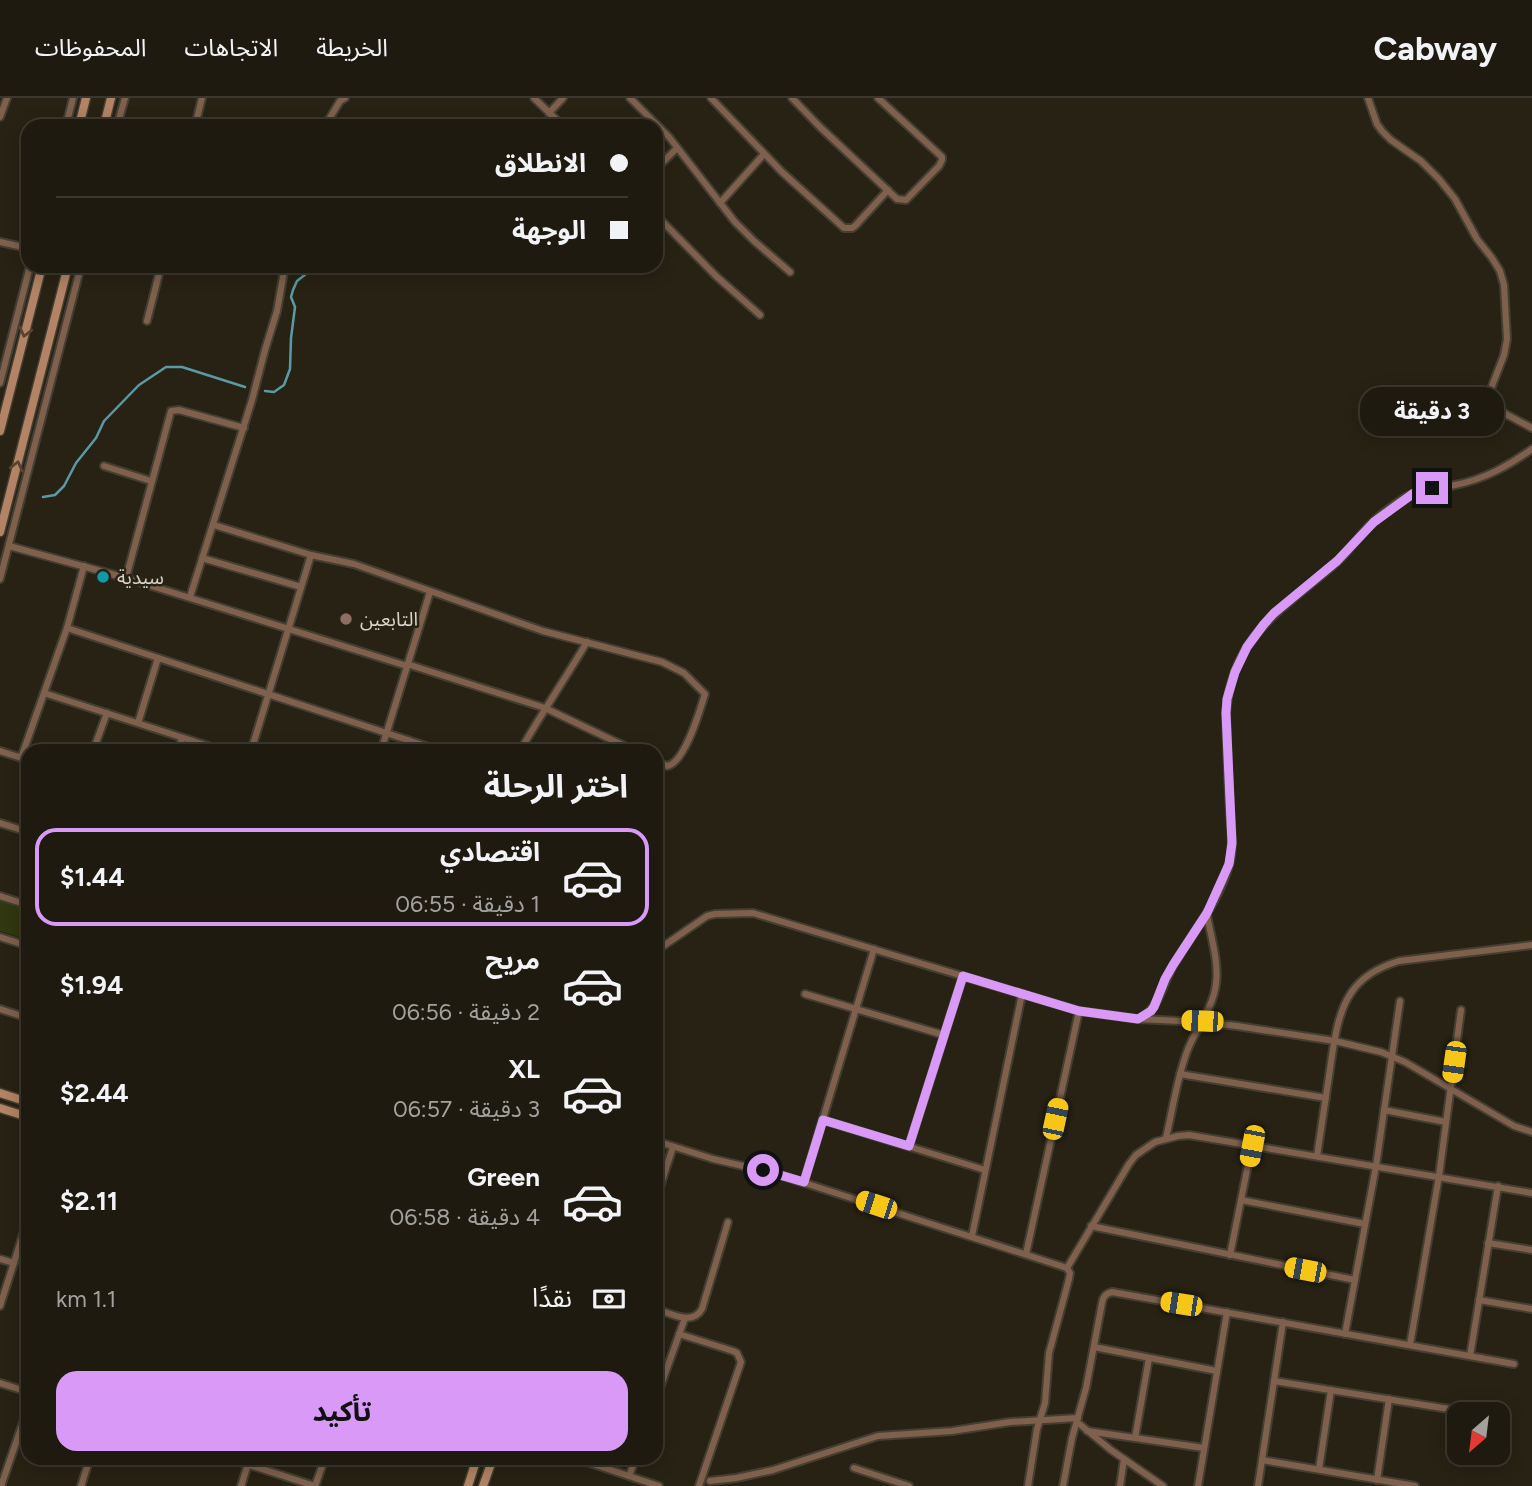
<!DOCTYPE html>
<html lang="ar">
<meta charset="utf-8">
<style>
:root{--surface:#1e1a0f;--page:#262318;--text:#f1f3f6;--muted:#a1a19e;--line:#3c382f;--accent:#d99af7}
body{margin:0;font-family:Figtree,"Noto Sans Arabic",sans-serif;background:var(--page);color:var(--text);direction:rtl;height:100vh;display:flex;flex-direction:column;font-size:26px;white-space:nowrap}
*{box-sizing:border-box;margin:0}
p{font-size:23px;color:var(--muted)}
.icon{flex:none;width:38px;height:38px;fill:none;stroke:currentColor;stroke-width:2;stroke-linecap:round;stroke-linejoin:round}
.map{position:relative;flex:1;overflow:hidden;direction:ltr}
.panel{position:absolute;left:21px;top:646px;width:642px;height:721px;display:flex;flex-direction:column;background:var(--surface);border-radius:21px;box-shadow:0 4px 18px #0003,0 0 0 2px var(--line);direction:rtl}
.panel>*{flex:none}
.top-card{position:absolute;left:21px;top:21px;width:642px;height:154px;border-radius:21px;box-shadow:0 4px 18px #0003,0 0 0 2px var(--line);direction:rtl;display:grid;align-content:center;height:154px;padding:0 35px;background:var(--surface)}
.needle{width:46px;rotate:208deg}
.buttons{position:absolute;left:1447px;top:1304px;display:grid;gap:14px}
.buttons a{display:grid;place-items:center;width:63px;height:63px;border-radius:14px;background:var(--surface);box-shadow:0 4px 18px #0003,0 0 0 2px var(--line);font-size:35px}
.end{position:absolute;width:32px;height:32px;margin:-16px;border:9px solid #d99af7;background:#111;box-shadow:0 0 0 4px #111}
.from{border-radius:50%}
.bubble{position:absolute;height:49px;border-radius:21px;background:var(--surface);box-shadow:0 4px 18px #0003,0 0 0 2px var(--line);font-size:23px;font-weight:700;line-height:49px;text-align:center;direction:rtl}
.car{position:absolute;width:21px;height:42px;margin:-21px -10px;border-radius:9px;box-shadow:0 0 5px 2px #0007;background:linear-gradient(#f5c518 24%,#345 0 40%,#f5c518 0 76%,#345 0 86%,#f5c518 0)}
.top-card b{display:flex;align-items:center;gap:24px;height:66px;font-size:26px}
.top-card b+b{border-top:2px solid var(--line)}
.top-card i{width:18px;height:18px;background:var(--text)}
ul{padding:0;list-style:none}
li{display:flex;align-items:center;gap:21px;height:98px;margin:0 14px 10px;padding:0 21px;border:4px solid transparent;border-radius:21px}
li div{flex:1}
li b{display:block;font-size:26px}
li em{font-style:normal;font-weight:700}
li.active{border-color:var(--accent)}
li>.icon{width:63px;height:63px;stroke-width:1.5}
h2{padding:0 35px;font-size:32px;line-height:84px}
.pay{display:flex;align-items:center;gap:18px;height:77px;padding:0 35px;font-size:26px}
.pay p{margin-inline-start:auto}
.action{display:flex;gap:14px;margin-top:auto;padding:14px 35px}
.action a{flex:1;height:80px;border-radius:21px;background:var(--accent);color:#111;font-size:28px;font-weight:700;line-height:80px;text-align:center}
header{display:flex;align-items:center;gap:42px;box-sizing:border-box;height:98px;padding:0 35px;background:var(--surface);border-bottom:2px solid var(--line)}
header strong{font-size:33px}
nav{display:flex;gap:38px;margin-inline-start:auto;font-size:24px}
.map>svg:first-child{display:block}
</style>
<header>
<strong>Cabway</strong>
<nav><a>الخريطة</a><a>الاتجاهات</a><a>المحفوظات</a></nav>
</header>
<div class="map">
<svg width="1532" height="1388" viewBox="0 0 1532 1388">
<rect width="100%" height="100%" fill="#282214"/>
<!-- green -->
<path fill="#31370f" d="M0,802L28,811V842L0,833Z"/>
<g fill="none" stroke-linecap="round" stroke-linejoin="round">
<!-- stream -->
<g stroke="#5b99a3" stroke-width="2.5">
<path d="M265,293L274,294L284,287L290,271L291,240L295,209L291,199L293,192L297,183L306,176L310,170V168"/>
<path d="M43,399L55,397L64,388L76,365L96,340L104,323L139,287L166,269H182L245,289"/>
</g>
<!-- street casing -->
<g stroke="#443f32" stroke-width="10">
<g id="street">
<path d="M534,0L563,28"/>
<path d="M630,0L669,39L735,124L754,143L790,174"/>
<path d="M711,0L782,74L844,130H852L855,128L888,92"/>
<path d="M792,0L820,29L897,101L906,102L939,68L942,62V59L878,0"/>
<path d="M1368,0L1377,26L1382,33L1391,42L1421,63L1439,81L1455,101L1477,141L1492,160L1500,173L1504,187L1507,241L1504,257L1492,288L1490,300L1492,305L1500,313L1532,330"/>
<path d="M549,15L563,0"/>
<path d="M0,19L7,0"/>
<path d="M66,28L73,0"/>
<path d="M117,28L125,0"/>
<path d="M195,28L202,0"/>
<path d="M325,28L340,3L345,0"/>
<path d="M656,71L677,50"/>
<path d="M720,105L764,56"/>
<path d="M656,117L716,178L760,217"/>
<path d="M0,144L27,150"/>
<path d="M147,223L161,168"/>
<path d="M0,285L30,168"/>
<path d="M104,368L151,383"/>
<path d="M214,427L311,457L354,466L543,533L662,564L684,575L705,596C700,612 685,665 667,668L656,663"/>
<path d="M9,448L126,480L407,568"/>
<path d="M202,460L301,489"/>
<path d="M126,480L171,313L179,312L244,330"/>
<path d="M0,481L81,168"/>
<path d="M190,499L252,302L265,252L277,213L285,168"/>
<path d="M67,530L441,653"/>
<path d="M407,566L545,610L635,653"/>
<path d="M44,595L224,653"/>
<path d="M138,625L158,560"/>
<path d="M0,653L28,662"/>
<path d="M93,653L107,615"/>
<path d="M178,653L182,640"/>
<path d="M251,653L311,457"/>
<path d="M381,653L430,494"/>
<path d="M520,653C541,616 565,581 587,544"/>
<path d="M21,660L67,530L84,468"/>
<path d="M0,725L28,734"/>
<path d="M0,798L28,807"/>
<path d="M0,839L28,848"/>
<path d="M656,853L707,818L715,816L753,815L1079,913L1138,921L1202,924L1237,928L1335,943L1381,954L1405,964L1514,1028L1532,1034"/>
<path d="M805,896L944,937"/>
<path d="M0,911L28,920"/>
<path d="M1141,920C1160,909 1163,884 1174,866C1193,834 1219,804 1229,767C1234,749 1231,731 1230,713C1228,680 1227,648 1226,615C1233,533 1285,511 1339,462C1349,452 1357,441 1367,430C1378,418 1399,402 1414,395C1427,389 1441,390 1455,387C1485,381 1508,368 1532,351"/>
<path d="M1180,976L1326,1000"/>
<path d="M1384,1012L1446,1024"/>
<path d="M823,1022L985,1072"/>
<path d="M1166,1040C1173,1010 1177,979 1188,951C1197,929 1213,910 1216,886C1219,864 1211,839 1207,817"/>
<path d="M656,1043L713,1061L777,1076L1067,1170L1070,1175L1069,1181L1049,1255L1045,1305L1037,1331L1028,1388"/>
<path d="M909,1048L963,878"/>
<path d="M1317,1058C1321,1031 1325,1005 1329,978C1333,952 1336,917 1351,895C1362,878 1379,869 1399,863L1532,847"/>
<path d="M804,1084L874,851"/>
<path d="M656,1101L673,1049"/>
<path d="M1241,1102L1365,1126"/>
<path d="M1091,1128L1355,1182"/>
<path d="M972,1138L1022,896"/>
<path d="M1488,1145L1532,1152"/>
<path d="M1026,1156L1079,913"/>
<path d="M1230,1157L1252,1047"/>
<path d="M0,1161L14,1165"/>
<path d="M1067,1170L1129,1066L1136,1057L1155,1044L1178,1038L1189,1037L1532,1095"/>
<path d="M1479,1202L1532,1211"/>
<path d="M0,1208L28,1121"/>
<path d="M656,1211C672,1216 692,1228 702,1211L728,1124"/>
<path d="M679,1236L733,1253L737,1255L741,1264L699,1388"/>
<path d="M1345,1236L1376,1068L1400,903"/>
<path d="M1410,1247L1439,1078L1461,912"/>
<path d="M1094,1249L1217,1273"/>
<path d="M1470,1258L1498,1088"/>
<path d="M1274,1283L1449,1311"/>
<path d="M0,1285L28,1294"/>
<path d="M656,1301L685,1220"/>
<path d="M1077,1324L1111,1352L1163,1388"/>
<path d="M1087,1333L1204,1350"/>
<path d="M1135,1340L1149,1260"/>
<path d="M228,1360L315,1388"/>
<path d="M575,1360L659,1388"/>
<path d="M1262,1362L1415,1388"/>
<path d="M854,1370L909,1388"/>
<path d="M1319,1371L1331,1292"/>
<path d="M629,1378L636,1360"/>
<path d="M1377,1382L1389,1301"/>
<path d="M710,1383L736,1380L773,1372L878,1338L952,1333L1010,1324L1078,1320"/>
<path d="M1,1388L28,1310"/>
<path d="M81,1388L90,1360"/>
<path d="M241,1388L250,1360"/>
<path d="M315,1388L325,1360"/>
<path d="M1063,1388L1072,1340L1086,1290L1102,1205C1103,1199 1105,1196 1112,1194L1514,1266"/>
<path d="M1120,1388L1124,1361"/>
<path d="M1198,1388L1227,1214"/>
<path d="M1258,1388L1283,1224"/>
</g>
</g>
<!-- secondary casing -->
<g stroke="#443f32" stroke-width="11">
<g id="secondary">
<path d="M79,28L86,0"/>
<path d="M104,28L111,0"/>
<path d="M0,333L42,168"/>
<path d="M0,434L68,168"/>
<path d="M0,995L28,1004"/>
<path d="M0,1010L28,1019"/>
<path d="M468,1388L477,1360"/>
<path d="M483,1388L493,1360"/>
</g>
</g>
<!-- street -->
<use href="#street" stroke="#7e604d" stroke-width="6"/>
<!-- secondary -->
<use href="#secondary" stroke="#b28364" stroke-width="8"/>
</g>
<!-- one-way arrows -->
<defs><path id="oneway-chevron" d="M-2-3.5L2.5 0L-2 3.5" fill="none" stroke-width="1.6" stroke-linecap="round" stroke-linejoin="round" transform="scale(1.75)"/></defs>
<g stroke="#584430">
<use href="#oneway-chevron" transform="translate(25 234) rotate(104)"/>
<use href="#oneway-chevron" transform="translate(17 368) rotate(-76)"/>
</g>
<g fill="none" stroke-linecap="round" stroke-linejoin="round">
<!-- route -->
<path stroke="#d99af7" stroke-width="9" d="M763,1072L804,1084L823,1022L909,1048L963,878L1079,913L1138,921L1151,913L1154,909L1165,881L1173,867L1207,815L1229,766L1232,745L1226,615L1227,601L1235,574L1247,549L1264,526L1274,515L1337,463L1374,424L1414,395L1432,390"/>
</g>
<!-- markers -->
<circle fill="#0f9aa8" stroke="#282214" stroke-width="2.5" cx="103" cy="479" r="7"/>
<circle fill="#8d6e63" stroke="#282214" stroke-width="2.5" cx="346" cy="521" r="7"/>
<g text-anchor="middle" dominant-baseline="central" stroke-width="5" stroke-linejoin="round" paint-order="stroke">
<!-- poi labels -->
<g font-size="19" fill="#dad6cd" stroke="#282214" text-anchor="start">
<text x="117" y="479">سيدية</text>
<text x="360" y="521">التابعين</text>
</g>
</g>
</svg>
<div class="buttons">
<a><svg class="needle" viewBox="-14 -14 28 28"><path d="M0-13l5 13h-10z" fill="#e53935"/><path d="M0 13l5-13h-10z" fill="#a1a19e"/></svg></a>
</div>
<i class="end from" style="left:763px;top:1072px"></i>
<i class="end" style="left:1432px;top:390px"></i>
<div class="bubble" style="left:1360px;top:289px;width:144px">3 دقيقة</div>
<i class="car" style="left:1202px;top:923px;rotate:272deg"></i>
<i class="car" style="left:1454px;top:964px;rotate:188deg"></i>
<i class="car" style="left:1055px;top:1021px;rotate:12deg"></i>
<i class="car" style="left:1252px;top:1048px;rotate:191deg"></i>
<i class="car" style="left:876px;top:1107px;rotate:288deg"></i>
<i class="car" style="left:1305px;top:1172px;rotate:281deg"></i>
<i class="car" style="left:1181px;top:1206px;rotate:279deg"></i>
<div class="top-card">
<b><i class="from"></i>الانطلاق</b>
<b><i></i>الوجهة</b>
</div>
<section class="panel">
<h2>اختر الرحلة</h2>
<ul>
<li class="active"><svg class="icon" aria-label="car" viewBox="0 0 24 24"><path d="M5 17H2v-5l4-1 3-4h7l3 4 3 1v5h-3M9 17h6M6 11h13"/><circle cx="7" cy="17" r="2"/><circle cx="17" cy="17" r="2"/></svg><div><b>اقتصادي</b><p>1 دقيقة · 06:55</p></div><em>$1.44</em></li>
<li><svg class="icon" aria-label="car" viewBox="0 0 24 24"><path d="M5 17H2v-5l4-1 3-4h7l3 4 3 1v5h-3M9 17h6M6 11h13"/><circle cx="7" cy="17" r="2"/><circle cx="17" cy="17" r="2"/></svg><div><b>مريح</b><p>2 دقيقة · 06:56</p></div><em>$1.94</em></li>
<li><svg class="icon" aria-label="car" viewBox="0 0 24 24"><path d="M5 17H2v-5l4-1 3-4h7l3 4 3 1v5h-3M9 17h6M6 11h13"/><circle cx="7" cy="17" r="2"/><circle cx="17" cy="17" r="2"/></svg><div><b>XL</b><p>3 دقيقة · 06:57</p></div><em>$2.44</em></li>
<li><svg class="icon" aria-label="car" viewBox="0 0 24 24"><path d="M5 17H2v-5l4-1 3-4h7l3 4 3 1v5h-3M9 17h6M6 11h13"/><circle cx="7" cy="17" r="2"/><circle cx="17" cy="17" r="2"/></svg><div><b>Green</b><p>4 دقيقة · 06:58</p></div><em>$2.11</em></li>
</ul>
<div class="pay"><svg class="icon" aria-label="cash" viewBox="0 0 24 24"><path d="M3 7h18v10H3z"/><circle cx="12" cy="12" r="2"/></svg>نقدًا<p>1.1 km</p></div>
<div class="action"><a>تأكيد</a></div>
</section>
</div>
